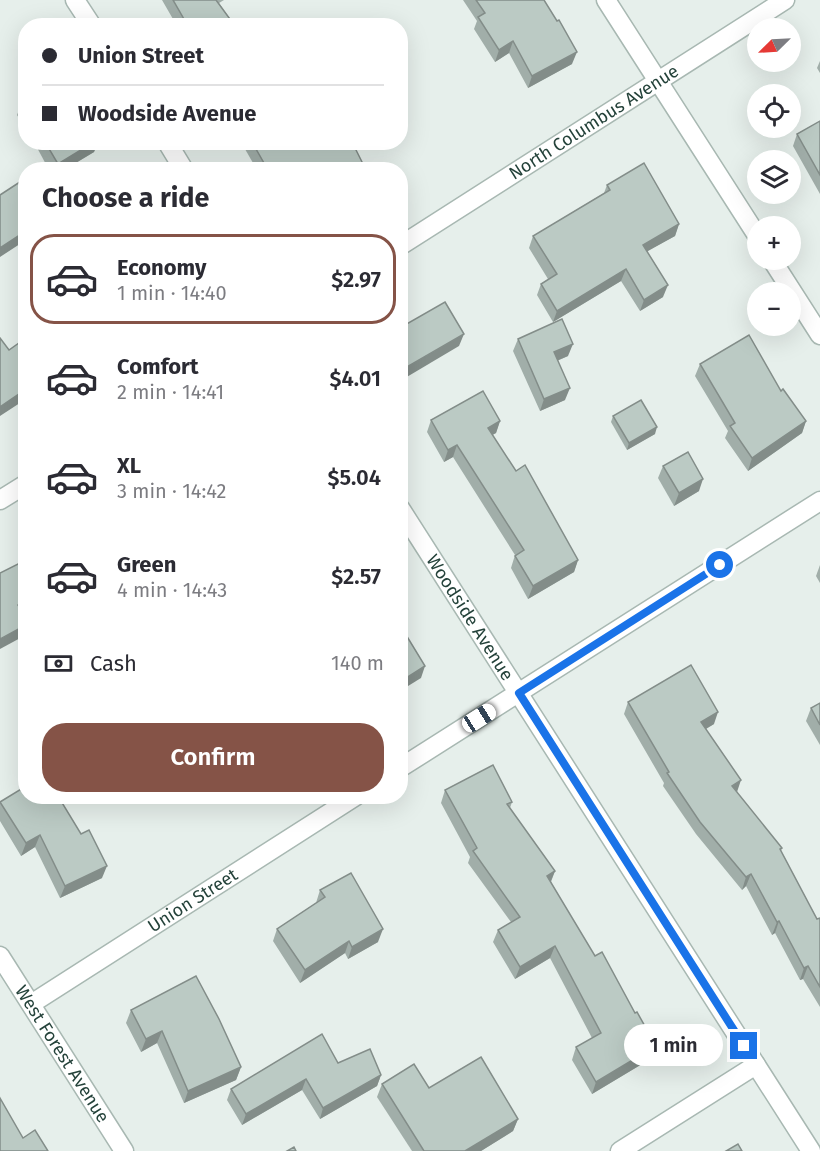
<!DOCTYPE html>
<meta charset="utf-8">
<style>
:root{--surface:#fff;--page:#f2f2f3;--text:#2b2b33;--muted:#7c7c81;--line:#e1e1e2;--accent:#855347}
body{margin:0;font-family:"Fira Sans",sans-serif;background:var(--page);color:var(--text);height:100vh;display:flex;flex-direction:column;font-size:22px;white-space:nowrap}
*{box-sizing:border-box;margin:0}
p{font-size:20px;color:var(--muted)}
.icon{flex:none;width:33px;height:33px;fill:none;stroke:currentColor;stroke-width:2;stroke-linecap:round;stroke-linejoin:round}
.map{position:relative;flex:1;overflow:hidden}
.details{position:absolute;left:18px;top:162px;width:390px;height:642px;display:flex;flex-direction:column;background:var(--surface);border-radius:24px;box-shadow:0 6px 24px #0002}
.details>*{flex:none}
.hud{position:absolute;left:18px;top:18px;width:390px;height:132px;border-radius:24px;box-shadow:0 6px 24px #0002;display:grid;align-content:center;height:132px;padding:0 24px;background:var(--surface)}
.needle{width:39px;rotate:246deg}
.fabs{position:absolute;left:747px;top:18px;display:grid;gap:12px}
.fabs a{display:grid;place-items:center;width:54px;height:54px;border-radius:50%;background:var(--surface);box-shadow:0 6px 24px #0002;font-size:30px}
.end{position:absolute;width:27px;height:27px;margin:-14px;border:8px solid #1a73e8;background:#fff;box-shadow:0 0 0 3px #fff}
.from{border-radius:50%}
.bubble{position:absolute;height:42px;border-radius:21px;background:var(--surface);box-shadow:0 6px 24px #0002;font-size:20px;font-weight:600;line-height:42px;text-align:center}
.car{position:absolute;width:18px;height:36px;margin:-18px -9px;border-radius:8px;box-shadow:0 0 4px 2px #0007;background:linear-gradient(#fff 24%,#345 0 40%,#fff 0 76%,#345 0 86%,#fff 0)}
.hud b{display:flex;align-items:center;gap:21px;height:57px;font-size:22px}
.hud b+b{border-top:2px solid var(--line)}
.hud i{width:15px;height:15px;background:var(--text)}
ul{padding:0;list-style:none}
li{display:flex;align-items:center;gap:18px;height:90px;margin:0 12px 9px;padding:0 12px;border:3px solid transparent;border-radius:24px}
li div{flex:1}
li b{display:block;font-size:22px}
li em{font-style:normal;font-weight:600}
li.active{border-color:var(--accent)}
li>.icon{width:54px;height:54px;stroke-width:1.5}
h2{padding:0 24px;font-size:27px;line-height:72px}
.pay{display:flex;align-items:center;gap:15px;height:66px;padding:0 24px;font-size:22px}
.pay p{margin-inline-start:auto}
.primary-button{display:flex;gap:12px;margin-top:auto;padding:12px 24px}
.primary-button a{flex:1;height:69px;border-radius:24px;background:var(--accent);color:#fff;font-size:24px;font-weight:600;line-height:69px;text-align:center}
.map>svg:first-child{display:block}
</style>
<div class="map">
<svg width="820" height="1151" viewBox="0 0 820 1151">
<rect width="100%" height="100%" fill="#e6efeb"/>
<g fill="none" stroke-linecap="round" stroke-linejoin="round">
<!-- minor casing -->
<g stroke="#a8b8b2" stroke-width="21">
<g id="minor">
<path d="M75,0L92,26"/>
<path d="M606,0L758,237"/>
<path d="M167,142L184,170"/>
<path id="s1" d="M400,246L785,0"/>
<path d="M772,260L820,335"/>
<path d="M0,500L26,484"/>
<path id="s2" d="M400,508L811,1151"/>
<path d="M400,768L820,501"/>
<path id="s3" d="M0,956L124,1151"/>
<path id="s4" d="M31,1004L356,796"/>
<path d="M620,1151L756,1065"/>
</g>
</g>
<!-- minor -->
<use href="#minor" stroke="#fff" stroke-width="18"/>
</g>
<!-- wall -->
<g fill="#a1aea9">
<path d="M162,0H224L219,3L235,26H177Z"/>
<path d="M463,0H544L572,64L528,88L509,53L495,62L474,29L477,21Z"/>
<path d="M820,61V73L817,68Z"/>
<path d="M26,101V129L17,115L22,103Z"/>
<path d="M820,121V194L793,146L797,134Z"/>
<path d="M34,142H98L94,152L64,170H49Z"/>
<path d="M248,142H352L366,170H257L245,149Z"/>
<path d="M607,185L679,224L675,236L647,251L663,297L640,311L621,281L553,322L537,295L541,284L548,279L529,248L533,236L604,193Z"/>
<path d="M518,339L568,356L557,361L565,400L540,411L513,351Z"/>
<path d="M700,364L806,421L802,433L748,471L725,438L728,431L695,376Z"/>
<path d="M613,416L655,434L627,450L611,422Z"/>
<path d="M431,420L500,421L496,433L492,435L516,471L578,560L574,572L528,599L511,568L515,555L453,457L444,462L427,432Z"/>
<path d="M663,466L699,491L674,506L658,478Z"/>
<path d="M820,565V583L816,576Z"/>
<path d="M628,702L714,724L706,729L736,792L782,848L781,851L817,919L820,918V1007L803,979L800,980L775,933L772,935L746,886L742,890L696,834L663,786L664,783L624,714Z"/>
<path d="M820,703V745L806,721L811,708Z"/>
<path d="M445,790L512,802L510,808L555,871L551,882L652,1058L592,1094L572,1060L576,1047L592,1038L550,958L515,979L493,942L498,930L511,922L468,863L470,857L441,803Z"/>
<path d="M0,802L81,834L102,878L60,898L35,847L21,856L0,821Z"/>
<path d="M320,890L378,942L348,959L345,953L300,983L273,941L277,929L316,903Z"/>
<path d="M131,1010L241,1067L236,1080L184,1103L157,1043L141,1052L126,1023Z"/>
<path d="M338,1063L381,1075L377,1086L320,1119L302,1090L242,1125L227,1100L231,1089Z"/>
<path d="M382,1084L429,1088L518,1119L513,1131L481,1151H412L377,1097Z"/>
</g>
<!-- shaded-wall -->
<g fill="#838d89">
<path d="M513,41L509,53L495,62L499,50Z"/>
<path d="M577,52L572,64L528,88L532,76Z"/>
<path d="M94,142H98L94,152L64,170H55L58,164Z"/>
<path d="M286,163L283,170H275Z"/>
<path d="M679,224L675,236L639,256L643,245Z"/>
<path d="M26,231V240L0,257V248Z"/>
<path d="M626,269L621,281L553,322L557,311Z"/>
<path d="M668,285L663,297L640,311L644,300Z"/>
<path d="M464,334L459,346L400,381V371Z"/>
<path d="M573,344L568,356L549,364L554,352Z"/>
<path d="M570,388L565,400L540,411L544,399Z"/>
<path d="M26,389V399L0,416V407Z"/>
<path d="M500,421L496,433L483,440L488,428Z"/>
<path d="M806,421L802,433L748,471L752,458Z"/>
<path d="M657,427L655,434L627,450L629,443Z"/>
<path d="M457,445L453,457L444,462L448,450Z"/>
<path d="M703,479L699,491L674,506L679,493Z"/>
<path d="M578,560L574,572L528,599L533,586Z"/>
<path d="M26,601V611L14,617L18,605Z"/>
<path d="M26,625V631L24,636L0,649V639Z"/>
<path d="M425,666L421,678L400,691V682Z"/>
<path d="M718,712L714,724L697,734L701,722Z"/>
<path d="M741,780L737,792L732,786Z"/>
<path d="M40,835L35,847L21,856L26,843Z"/>
<path d="M107,866L102,878L60,898L65,886Z"/>
<path d="M555,871L550,883L547,876Z"/>
<path d="M751,874L746,886L742,890L746,877Z"/>
<path d="M779,921L775,933L772,935L777,922Z"/>
<path d="M383,929L378,942L348,959L352,947Z"/>
<path d="M349,941L345,953L300,983L305,970Z"/>
<path d="M555,946L550,958L515,979L520,967Z"/>
<path d="M808,966L803,979L800,980L804,968Z"/>
<path d="M162,1031L157,1043L141,1052L146,1039Z"/>
<path d="M656,1046L652,1058L592,1094L596,1082Z"/>
<path d="M241,1067L236,1080L184,1103L188,1091Z"/>
<path d="M381,1075L377,1086L320,1119L323,1108Z"/>
<path d="M306,1079L302,1090L242,1125L246,1114Z"/>
<path d="M518,1119L513,1131L481,1151H465Z"/>
</g>
<!-- building -->
<g fill="#bbcac4" stroke="#838d89" stroke-width="1.5">
<path d="M173,0H216L235,26H188Z"/>
<path d="M476,0H544L557,21L559,20L577,52L532,76L513,41L499,50L478,17L485,13Z"/>
<path d="M26,101V109L22,103Z"/>
<path d="M820,121V175L797,134Z"/>
<path d="M45,142H94L58,164Z"/>
<path d="M252,142H352L366,170H289L286,163L275,170H268Z"/>
<path d="M644,163L679,224L643,245L668,285L644,300L626,269L557,311L541,284L557,274L533,236L610,190L607,185Z"/>
<path d="M26,178V231L0,248V195Z"/>
<path d="M445,302L464,334L400,371V317L405,325Z"/>
<path d="M562,319L573,344L554,352L570,388L544,399L518,339Z"/>
<path d="M749,335L781,391L783,389L806,421L752,458L730,426L735,423L700,364Z"/>
<path d="M0,338L9,350L26,338V389L0,407Z"/>
<path d="M483,391L500,421L488,428L516,471L525,465L578,560L533,586L515,556L524,550L457,445L448,450L431,420Z"/>
<path d="M641,400L657,427L629,443L613,416Z"/>
<path d="M688,452L703,479L679,493L663,466Z"/>
<path d="M26,560V601L18,605L26,618V625L0,639V573Z"/>
<path d="M400,625L425,666L400,682Z"/>
<path d="M691,665L718,712L701,722L741,780L732,786L782,848L780,849L817,919L820,918V987L808,966L804,968L779,921L777,922L751,874L746,877L700,822L667,773L669,772L628,702Z"/>
<path d="M820,703V725L811,708Z"/>
<path d="M493,765L512,802L507,804L555,871L547,876L595,956L602,952L635,1013L637,1012L656,1046L596,1082L576,1047L601,1033L555,946L520,967L498,930L520,917L473,851L477,848L445,790Z"/>
<path d="M26,786V796H58L81,834L89,830L107,866L65,886L40,835L26,843L0,802Z"/>
<path d="M351,873L383,929L352,947L349,941L305,970L277,929L325,897L320,890Z"/>
<path d="M196,976L219,1019L241,1067L188,1091L162,1031L146,1039L131,1010Z"/>
<path d="M322,1034L338,1063L370,1049L381,1075L323,1108L306,1079L246,1114L231,1089Z"/>
<path d="M481,1057L518,1119L465,1151H424L382,1084L414,1064L429,1088Z"/>
<path d="M0,1098L23,1138L35,1130L48,1151H0Z"/>
<path d="M738,1144L742,1151H726Z"/>
<path d="M294,1147L296,1151H287Z"/>
</g>
<g fill="none" stroke-linecap="round" stroke-linejoin="round">
<!-- route -->
<path stroke="#1a73e8" stroke-width="8" d="M720,565L519,693L744,1046"/>
</g>
<g text-anchor="middle" dominant-baseline="central" stroke-width="4.5" stroke-linejoin="round" paint-order="stroke">
<!-- street labels -->
<g font-size="18" fill="#24423a" stroke="#f7fbf9">
<text stroke="none"><textPath href="#s1" startOffset="230">North Columbus Avenue</textPath></text>
<text stroke="none"><textPath href="#s2" startOffset="130">Woodside Avenue</textPath></text>
<text stroke="none"><textPath href="#s4" startOffset="192">Union Street</textPath></text>
<text stroke="none"><textPath href="#s3" startOffset="116">West Forest Avenue</textPath></text>
</g>
</g>
</svg>
<div class="fabs">
<a><svg class="needle" viewBox="-14 -14 28 28"><path d="M0-13l5 13h-10z" fill="#e53935"/><path d="M0 13l5-13h-10z" fill="#7c7c81"/></svg></a>
<a><svg class="icon" aria-label="locate" viewBox="0 0 24 24"><circle cx="12" cy="12" r="6"/><path d="M12 2v4M12 18v4M2 12h4M18 12h4"/></svg></a>
<a><svg class="icon" aria-label="layers" viewBox="0 0 24 24"><path d="M12 4l9 5-9 5-9-5zM3 14l9 5 9-5"/></svg></a>
<a>+</a>
<a>−</a>
</div>
<i class="end from" style="left:720px;top:565px"></i>
<i class="end" style="left:744px;top:1046px"></i>
<div class="bubble" style="left:624px;top:1024px;width:99px">1 min</div>
<i class="car" style="left:479px;top:718px;rotate:58deg"></i>
<div class="hud">
<b><i class="from"></i>Union Street</b>
<b><i></i>Woodside Avenue</b>
</div>
<section class="details">
<h2>Choose a ride</h2>
<ul>
<li class="active"><svg class="icon" aria-label="car" viewBox="0 0 24 24"><path d="M5 17H2v-5l4-1 3-4h7l3 4 3 1v5h-3M9 17h6M6 11h13"/><circle cx="7" cy="17" r="2"/><circle cx="17" cy="17" r="2"/></svg><div><b>Economy</b><p>1 min · 14:40</p></div><em>$2.97</em></li>
<li><svg class="icon" aria-label="car" viewBox="0 0 24 24"><path d="M5 17H2v-5l4-1 3-4h7l3 4 3 1v5h-3M9 17h6M6 11h13"/><circle cx="7" cy="17" r="2"/><circle cx="17" cy="17" r="2"/></svg><div><b>Comfort</b><p>2 min · 14:41</p></div><em>$4.01</em></li>
<li><svg class="icon" aria-label="car" viewBox="0 0 24 24"><path d="M5 17H2v-5l4-1 3-4h7l3 4 3 1v5h-3M9 17h6M6 11h13"/><circle cx="7" cy="17" r="2"/><circle cx="17" cy="17" r="2"/></svg><div><b>XL</b><p>3 min · 14:42</p></div><em>$5.04</em></li>
<li><svg class="icon" aria-label="car" viewBox="0 0 24 24"><path d="M5 17H2v-5l4-1 3-4h7l3 4 3 1v5h-3M9 17h6M6 11h13"/><circle cx="7" cy="17" r="2"/><circle cx="17" cy="17" r="2"/></svg><div><b>Green</b><p>4 min · 14:43</p></div><em>$2.57</em></li>
</ul>
<div class="pay"><svg class="icon" aria-label="cash" viewBox="0 0 24 24"><path d="M3 7h18v10H3z"/><circle cx="12" cy="12" r="2"/></svg>Cash<p>140 m</p></div>
<div class="primary-button"><a>Confirm</a></div>
</section>
</div>
